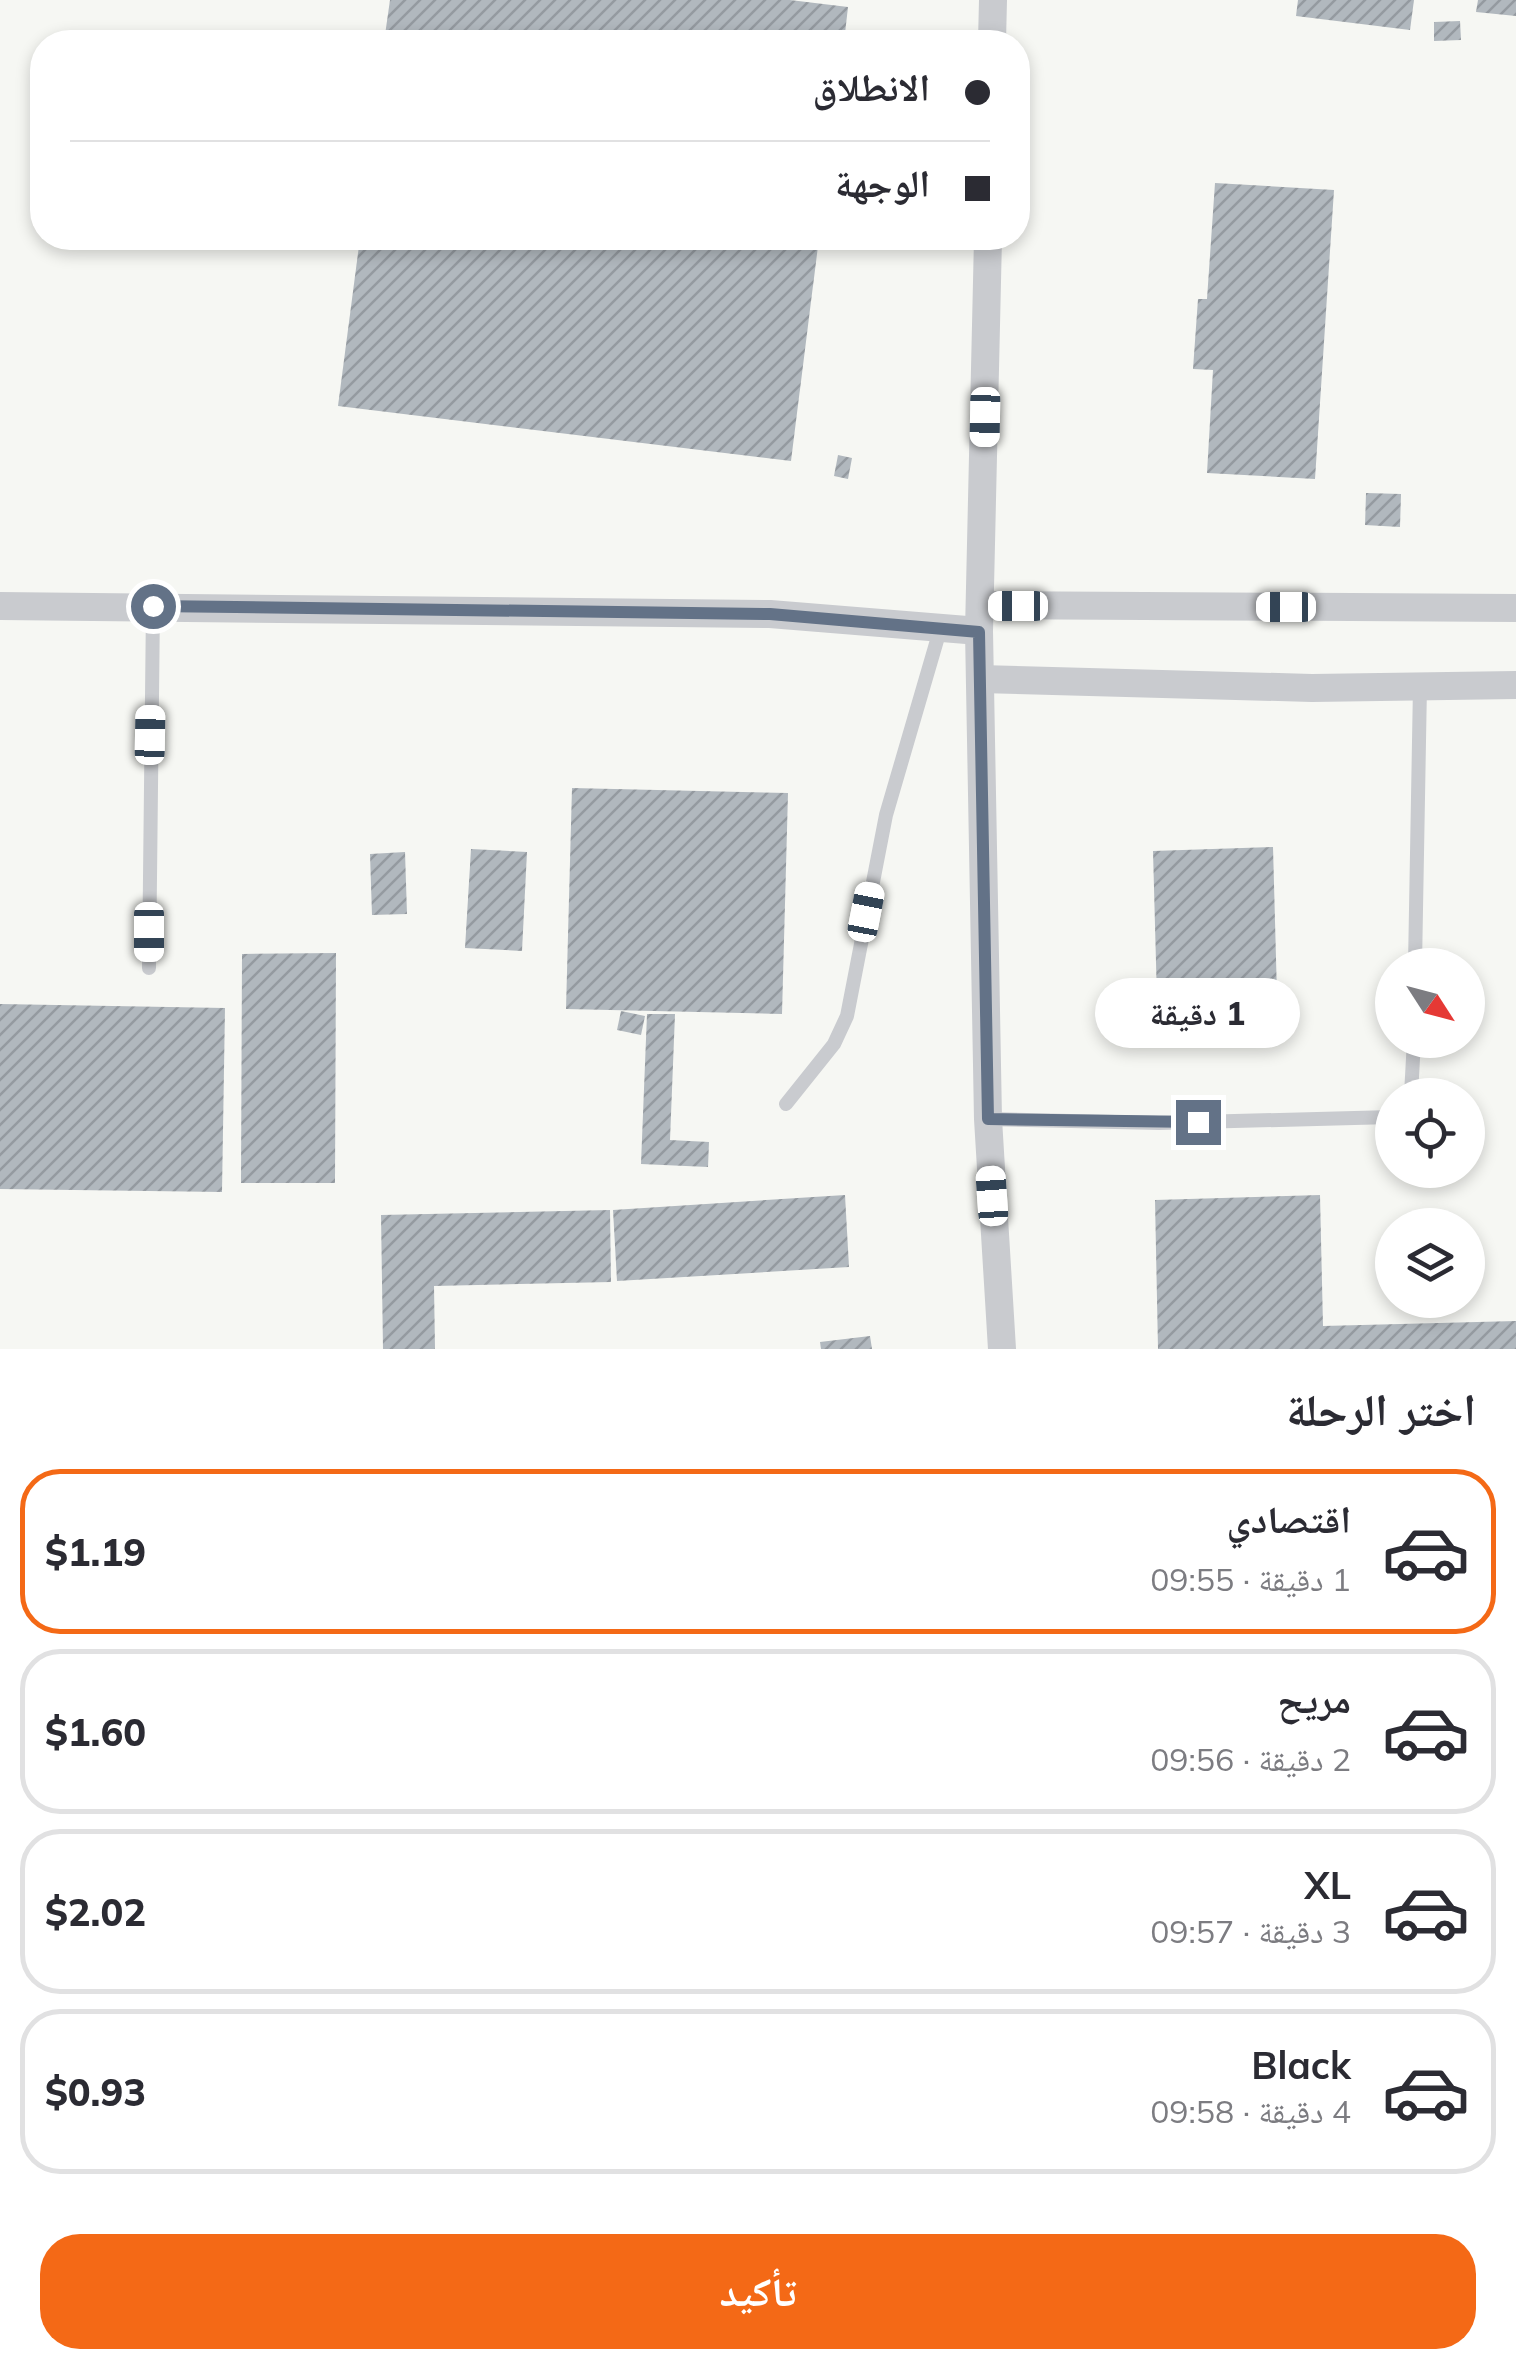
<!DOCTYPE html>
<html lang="ar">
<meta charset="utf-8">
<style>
:root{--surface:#fff;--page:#f7f7f7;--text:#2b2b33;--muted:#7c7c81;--line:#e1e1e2;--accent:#f46916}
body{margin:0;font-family:Mulish,"Noto Naskh Arabic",sans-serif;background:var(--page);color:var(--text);direction:rtl;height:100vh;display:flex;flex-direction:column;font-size:38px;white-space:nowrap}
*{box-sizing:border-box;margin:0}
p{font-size:32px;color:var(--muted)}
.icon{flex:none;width:55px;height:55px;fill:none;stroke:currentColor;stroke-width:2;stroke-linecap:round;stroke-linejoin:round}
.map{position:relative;height:1349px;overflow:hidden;direction:ltr}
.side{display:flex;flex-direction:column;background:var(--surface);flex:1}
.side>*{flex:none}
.hud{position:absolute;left:30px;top:30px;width:1000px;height:220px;border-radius:40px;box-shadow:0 5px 15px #0003;direction:rtl;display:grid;align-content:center;height:220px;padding:0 40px;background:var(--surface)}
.needle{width:65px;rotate:126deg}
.buttons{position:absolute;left:1375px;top:948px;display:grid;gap:20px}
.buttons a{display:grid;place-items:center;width:110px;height:110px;border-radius:50%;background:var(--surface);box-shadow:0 5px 15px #0003;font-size:50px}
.end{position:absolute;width:45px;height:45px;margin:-22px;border:12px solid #637287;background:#fff;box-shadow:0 0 0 5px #fff}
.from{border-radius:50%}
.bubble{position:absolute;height:70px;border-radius:35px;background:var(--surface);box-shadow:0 5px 15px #0003;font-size:32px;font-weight:800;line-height:70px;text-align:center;direction:rtl}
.car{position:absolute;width:30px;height:60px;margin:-30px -15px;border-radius:12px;box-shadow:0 0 8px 2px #0007;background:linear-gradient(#fff 24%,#345 0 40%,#fff 0 76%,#345 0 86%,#fff 0)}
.hud b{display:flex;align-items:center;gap:35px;height:95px;font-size:38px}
.hud b+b{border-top:2px solid var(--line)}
.hud i{width:25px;height:25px;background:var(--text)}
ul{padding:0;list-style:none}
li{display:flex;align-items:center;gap:30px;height:165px;margin:0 20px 15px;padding:0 20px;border:5px solid var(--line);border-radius:40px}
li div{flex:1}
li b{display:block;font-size:38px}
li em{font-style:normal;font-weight:800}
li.current{border-color:var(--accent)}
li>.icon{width:90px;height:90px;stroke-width:1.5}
h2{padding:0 40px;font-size:45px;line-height:120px}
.button{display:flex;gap:20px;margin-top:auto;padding:20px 40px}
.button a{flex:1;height:115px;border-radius:40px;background:var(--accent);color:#fff;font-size:40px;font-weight:800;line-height:115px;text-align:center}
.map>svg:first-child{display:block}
</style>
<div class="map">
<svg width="1516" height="1349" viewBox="0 0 1516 1349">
<defs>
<pattern id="building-hatch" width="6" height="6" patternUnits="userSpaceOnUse" patternTransform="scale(2.5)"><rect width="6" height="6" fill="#b1b8be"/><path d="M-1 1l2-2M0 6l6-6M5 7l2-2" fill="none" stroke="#949aa0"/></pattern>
</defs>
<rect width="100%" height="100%" fill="#f6f7f3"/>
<!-- building -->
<g fill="url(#building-hatch)">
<path d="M390,0H790L848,7L844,42H384Z"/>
<path d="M1298,0H1414L1410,30L1296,16Z"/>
<path d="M1478,0H1516V16L1476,12Z"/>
<path d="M1460,21L1461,40L1434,41V22Z"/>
<path d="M1215,183L1334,190L1315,479L1207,473L1213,370L1193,369L1198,299H1207Z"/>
<path d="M360,238H819L791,461L338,406Z"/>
<path d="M838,455L852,458L848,479L834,476Z"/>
<path d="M1366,493L1401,494L1400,527L1365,525Z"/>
<path d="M572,788L788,793L782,1014L566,1009Z"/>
<path d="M1273,847L1278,1032L1158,1036L1153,851Z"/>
<path d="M471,849L527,852L522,951L465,948Z"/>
<path d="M405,852L407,914L372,915L370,854Z"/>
<path d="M336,953L335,1183H241L242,954Z"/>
<path d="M0,1004L225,1008L222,1192L0,1189Z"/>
<path d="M621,1011L645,1016L641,1035L617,1030Z"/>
<path d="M647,1014H675L670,1140L709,1142L708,1167L641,1164Z"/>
<path d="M845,1195L849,1267L617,1281L613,1210Z"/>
<path d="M1320,1195L1323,1326L1516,1321V1349H1158L1155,1200Z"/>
<path d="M610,1210L611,1282L434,1286L435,1349H383L381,1215Z"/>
<path d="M870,1336L872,1349H821L820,1342Z"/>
</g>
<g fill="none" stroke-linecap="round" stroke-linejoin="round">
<!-- service -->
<g stroke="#c9cbcf" stroke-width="14">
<path d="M1415,965L1420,686"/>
<path d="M149,968L153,606"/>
<path d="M1411,1095L1414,1040"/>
<path d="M786,1104L834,1044L847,1016L886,815L940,630"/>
<path d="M988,1119L1159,1123L1392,1117"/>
</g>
<!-- minor -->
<g stroke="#c9cbcf" stroke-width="28">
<path d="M992,42L993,0"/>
<path d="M988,238L979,631L988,1119L1002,1349"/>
<path d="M980,605L1516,608"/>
<path d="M0,606L770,614L979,631"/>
<path d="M980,679L1312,688L1516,685"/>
</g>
</g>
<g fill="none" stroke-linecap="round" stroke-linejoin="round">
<!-- route -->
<path stroke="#637287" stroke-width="12" d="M153,606L770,614L979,632L988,1119L1198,1122"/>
</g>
</svg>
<div class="buttons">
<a><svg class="needle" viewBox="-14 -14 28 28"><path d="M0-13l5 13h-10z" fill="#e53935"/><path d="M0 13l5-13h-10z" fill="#7c7c81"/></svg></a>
<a><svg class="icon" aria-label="locate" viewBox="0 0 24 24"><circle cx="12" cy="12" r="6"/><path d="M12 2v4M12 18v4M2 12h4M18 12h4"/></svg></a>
<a><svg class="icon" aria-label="layers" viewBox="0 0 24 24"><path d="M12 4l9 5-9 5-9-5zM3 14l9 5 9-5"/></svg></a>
</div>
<i class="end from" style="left:153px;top:606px"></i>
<i class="end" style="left:1198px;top:1122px"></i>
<div class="bubble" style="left:1095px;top:978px;width:205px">1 دقيقة</div>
<i class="car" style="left:985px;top:417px;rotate:181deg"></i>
<i class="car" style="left:1018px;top:606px;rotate:270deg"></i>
<i class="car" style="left:1286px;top:607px;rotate:270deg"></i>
<i class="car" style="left:150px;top:735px;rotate:1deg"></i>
<i class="car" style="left:866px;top:912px;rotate:11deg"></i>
<i class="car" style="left:149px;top:932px;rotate:180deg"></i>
<i class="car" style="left:992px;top:1196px;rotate:356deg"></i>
<div class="hud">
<b><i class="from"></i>الانطلاق</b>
<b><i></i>الوجهة</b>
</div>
</div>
<section class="side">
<h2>اختر الرحلة</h2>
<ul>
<li class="current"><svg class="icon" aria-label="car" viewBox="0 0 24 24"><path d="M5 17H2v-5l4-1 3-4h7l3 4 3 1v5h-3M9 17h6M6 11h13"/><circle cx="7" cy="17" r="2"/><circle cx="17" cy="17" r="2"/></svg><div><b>اقتصادي</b><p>1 دقيقة · 09:55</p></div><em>$1.19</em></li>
<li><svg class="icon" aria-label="car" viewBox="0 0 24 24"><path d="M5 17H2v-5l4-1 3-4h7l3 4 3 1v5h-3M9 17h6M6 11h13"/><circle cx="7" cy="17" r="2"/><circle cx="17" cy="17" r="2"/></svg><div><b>مريح</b><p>2 دقيقة · 09:56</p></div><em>$1.60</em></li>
<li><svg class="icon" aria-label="car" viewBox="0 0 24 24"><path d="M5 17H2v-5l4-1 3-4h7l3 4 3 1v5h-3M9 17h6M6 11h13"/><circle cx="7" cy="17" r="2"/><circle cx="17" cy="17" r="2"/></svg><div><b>XL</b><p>3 دقيقة · 09:57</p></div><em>$2.02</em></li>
<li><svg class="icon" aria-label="car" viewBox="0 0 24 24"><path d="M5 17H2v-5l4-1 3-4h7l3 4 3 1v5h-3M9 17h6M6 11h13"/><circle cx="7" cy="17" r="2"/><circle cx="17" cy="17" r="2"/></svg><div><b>Black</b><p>4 دقيقة · 09:58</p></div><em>$0.93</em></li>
</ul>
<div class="button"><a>تأكيد</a></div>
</section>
